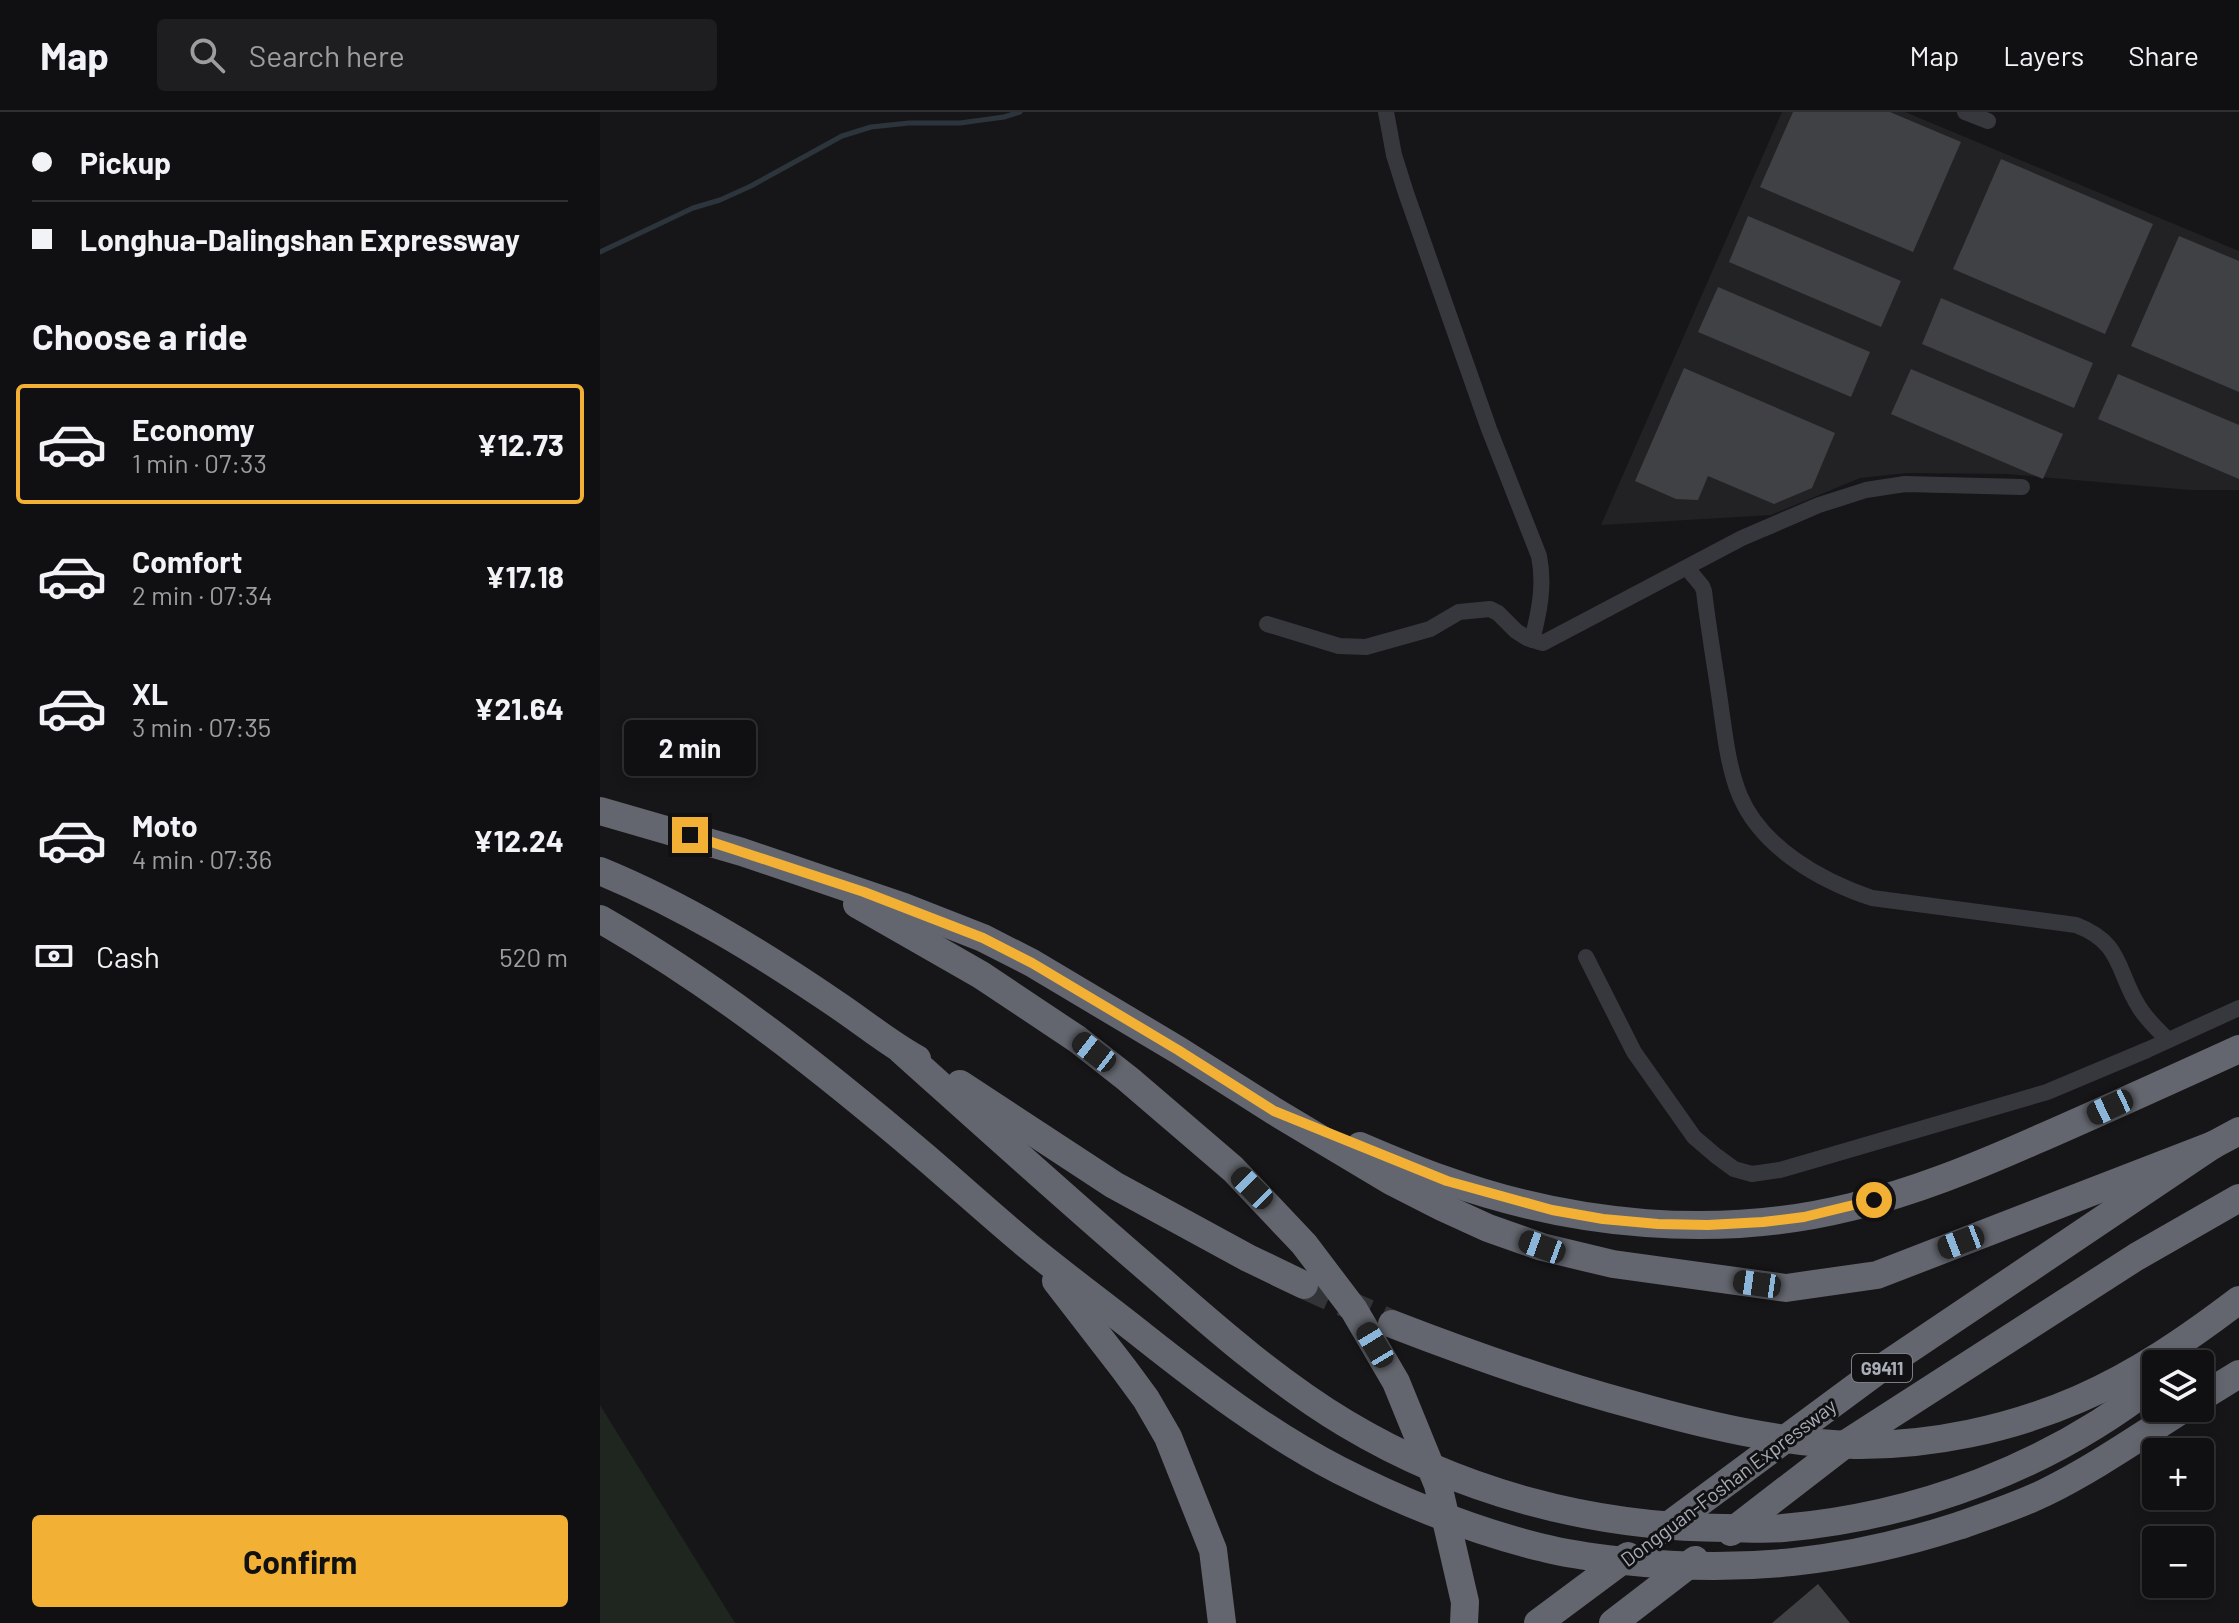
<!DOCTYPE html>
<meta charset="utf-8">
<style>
:root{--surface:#101012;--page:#1e1e20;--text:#f1f3f6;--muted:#9c9d9f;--line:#303032;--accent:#f2b134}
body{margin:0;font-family:Barlow,sans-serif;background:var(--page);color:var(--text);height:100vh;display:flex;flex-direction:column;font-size:30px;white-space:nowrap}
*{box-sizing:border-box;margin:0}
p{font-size:26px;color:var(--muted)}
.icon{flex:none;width:44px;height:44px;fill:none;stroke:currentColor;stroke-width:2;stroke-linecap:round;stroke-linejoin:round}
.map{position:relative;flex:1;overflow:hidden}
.sheet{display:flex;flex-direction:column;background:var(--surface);width:600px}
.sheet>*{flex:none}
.guide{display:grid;align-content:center;height:176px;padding:0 32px;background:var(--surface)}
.controls{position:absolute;left:1542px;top:1238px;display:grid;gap:16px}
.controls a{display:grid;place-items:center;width:72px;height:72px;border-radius:8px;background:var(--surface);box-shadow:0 4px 12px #0003,0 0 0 2px var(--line);font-size:40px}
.end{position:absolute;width:36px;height:36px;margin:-18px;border:10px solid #f2b134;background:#111;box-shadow:0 0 0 4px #111}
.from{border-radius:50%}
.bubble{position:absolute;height:56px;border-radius:8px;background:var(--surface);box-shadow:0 4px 12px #0003,0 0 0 2px var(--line);font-size:26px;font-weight:700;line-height:56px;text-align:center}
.car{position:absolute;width:24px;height:48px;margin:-24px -12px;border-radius:10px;box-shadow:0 0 6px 2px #0007;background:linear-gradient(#222 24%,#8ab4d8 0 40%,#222 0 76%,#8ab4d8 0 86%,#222 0)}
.guide b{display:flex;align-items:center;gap:28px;height:76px;font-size:30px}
.guide b+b{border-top:2px solid var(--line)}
.guide i{width:20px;height:20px;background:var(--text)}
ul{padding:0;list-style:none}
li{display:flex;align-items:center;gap:24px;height:120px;margin:0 16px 12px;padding:0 16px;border:4px solid transparent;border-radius:8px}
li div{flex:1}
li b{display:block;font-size:30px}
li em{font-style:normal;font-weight:700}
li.selected{border-color:var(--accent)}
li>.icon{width:72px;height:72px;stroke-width:1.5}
h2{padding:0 32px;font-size:36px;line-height:96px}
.pay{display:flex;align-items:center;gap:20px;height:88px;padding:0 32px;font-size:30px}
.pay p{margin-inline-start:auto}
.button{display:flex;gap:16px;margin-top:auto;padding:16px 32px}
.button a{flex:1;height:92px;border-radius:8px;background:var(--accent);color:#111;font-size:32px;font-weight:700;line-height:92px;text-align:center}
header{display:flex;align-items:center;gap:48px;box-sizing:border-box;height:112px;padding:0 40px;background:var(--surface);border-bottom:2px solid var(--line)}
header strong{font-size:38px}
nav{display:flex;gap:44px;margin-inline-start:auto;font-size:28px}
.search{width:560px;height:72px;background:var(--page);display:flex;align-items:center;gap:20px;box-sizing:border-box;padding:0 28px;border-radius:8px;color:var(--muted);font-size:30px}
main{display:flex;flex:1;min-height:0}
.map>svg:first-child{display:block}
</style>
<header>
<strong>Map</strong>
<div class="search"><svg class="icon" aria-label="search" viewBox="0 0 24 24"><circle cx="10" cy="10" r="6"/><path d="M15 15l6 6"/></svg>Search here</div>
<nav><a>Map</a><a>Layers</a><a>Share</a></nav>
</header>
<main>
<section class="sheet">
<div class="guide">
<b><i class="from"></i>Pickup</b>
<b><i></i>Longhua-Dalingshan Expressway</b>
</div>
<h2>Choose a ride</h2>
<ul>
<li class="selected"><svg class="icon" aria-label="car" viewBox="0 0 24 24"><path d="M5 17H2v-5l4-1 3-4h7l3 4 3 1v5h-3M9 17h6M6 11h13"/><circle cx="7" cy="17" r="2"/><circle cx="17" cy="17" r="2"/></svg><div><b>Economy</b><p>1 min · 07:33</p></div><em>¥12.73</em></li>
<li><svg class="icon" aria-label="car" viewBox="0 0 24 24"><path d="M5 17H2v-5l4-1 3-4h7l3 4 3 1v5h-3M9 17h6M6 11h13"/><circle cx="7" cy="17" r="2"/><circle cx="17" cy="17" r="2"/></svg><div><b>Comfort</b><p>2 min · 07:34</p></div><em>¥17.18</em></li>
<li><svg class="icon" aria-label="car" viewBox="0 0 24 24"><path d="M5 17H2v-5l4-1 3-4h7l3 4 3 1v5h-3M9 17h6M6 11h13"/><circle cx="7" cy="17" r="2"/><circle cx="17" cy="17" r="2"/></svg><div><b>XL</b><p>3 min · 07:35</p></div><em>¥21.64</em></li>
<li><svg class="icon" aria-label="car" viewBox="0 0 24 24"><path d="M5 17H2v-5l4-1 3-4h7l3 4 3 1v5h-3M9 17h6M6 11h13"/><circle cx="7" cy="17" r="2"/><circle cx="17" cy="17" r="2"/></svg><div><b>Moto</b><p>4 min · 07:36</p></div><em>¥12.24</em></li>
</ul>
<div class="pay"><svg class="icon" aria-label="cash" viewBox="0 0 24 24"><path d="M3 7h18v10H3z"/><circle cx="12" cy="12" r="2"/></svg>Cash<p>520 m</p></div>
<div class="button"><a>Confirm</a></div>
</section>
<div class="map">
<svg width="1639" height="1511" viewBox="0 0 1639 1511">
<rect width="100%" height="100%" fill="#161618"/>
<!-- built -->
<path fill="#222225" d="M1182,0H1305L1639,139V378H1590L1407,362L1307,361L1260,366L1171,403L1001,413Z"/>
<!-- green -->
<path fill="#1e261f" d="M0,1293L135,1511H0Z"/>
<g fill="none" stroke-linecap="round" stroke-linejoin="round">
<!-- stream -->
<path stroke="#2c353c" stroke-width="5" d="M0,140L93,96L120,88L151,74L242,24L271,15L309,11H360L404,5L420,0"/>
</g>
<!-- building -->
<g fill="#404145">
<path d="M1193,0H1290L1361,30L1313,140L1160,75Z"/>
<path d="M1401,47L1553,112L1505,222L1353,157Z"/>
<path d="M1148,104L1301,169L1281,215L1129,150Z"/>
<path d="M1579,124L1639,149V280L1531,234Z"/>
<path d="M1118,175L1270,240L1251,285L1098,220Z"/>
<path d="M1341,186L1493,251L1474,296L1322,232Z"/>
<path d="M1084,256L1235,321L1212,376L1174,392L1108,364L1098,388L1076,387L1035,369Z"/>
<path d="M1311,257L1463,322L1443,367L1291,302Z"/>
<path d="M1518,262L1639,313V367L1498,307Z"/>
<path d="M1218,1472L1250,1511H1172Z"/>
</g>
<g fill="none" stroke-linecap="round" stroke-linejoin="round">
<!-- motorway-tunnel -->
<path stroke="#333438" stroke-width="28" stroke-dasharray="28 14" stroke-linecap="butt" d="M704,1173L792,1212"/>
<!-- minor -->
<g stroke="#37383d" stroke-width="16">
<path d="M786,0L794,43L806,81L889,317L939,444C945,473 939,501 932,528"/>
<path d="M1365,0L1388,9"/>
<path d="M1087,456L1102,474L1104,479C1108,513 1114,548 1119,582C1124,615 1127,653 1140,684C1162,736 1221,769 1272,786L1476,813C1523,831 1516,858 1539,895C1547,908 1558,918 1568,928"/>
<path d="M667,512L739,534L766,535L830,517L859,500L890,497L898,501L916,519L927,526L943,531L1142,426L1219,393L1266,378L1305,372L1422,375"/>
<path d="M986,845L1034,940L1094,1025L1115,1043L1134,1057L1152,1062L1180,1058L1447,980L1547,938L1639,896"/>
</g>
<!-- motorway -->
<g stroke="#63666e" stroke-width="28">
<path d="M0,699L142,740L304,795L383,826L432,851L578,938L674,999L791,1069L842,1095L888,1116L942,1135L1013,1152L1186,1176L1277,1163L1613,1033"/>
<path d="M0,759C83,793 161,841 236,892C263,910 288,931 317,947"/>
<path d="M257,792L381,863L477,927L528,967L633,1057L704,1132L754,1198L796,1270L838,1373L865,1490L864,1511"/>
<path d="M0,807C116,873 223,958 324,1044C359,1074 393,1105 428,1134C466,1165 505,1194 543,1224C605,1273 669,1322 739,1358C804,1391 873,1419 944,1436C970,1443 998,1446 1025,1449C1142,1462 1247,1450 1358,1414C1387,1404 1417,1394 1444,1381C1493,1357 1539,1325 1585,1296"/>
<path d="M301,938C388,1016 474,1094 562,1169C620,1220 679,1271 745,1311C860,1380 991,1415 1125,1416C1144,1416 1164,1418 1183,1416C1318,1404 1449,1355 1556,1271"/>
<path d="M360,972L514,1073L648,1146L704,1173"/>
<path d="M760,1034C788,1046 816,1058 845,1068C973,1114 1118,1128 1251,1095C1314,1080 1375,1055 1434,1029C1503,999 1571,968 1639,937"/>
<path d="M456,1169L524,1257L546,1287L568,1325L613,1438L622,1511"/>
<path d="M792,1212C872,1243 951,1271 1034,1293C1105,1313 1180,1331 1255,1333C1330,1334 1410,1317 1479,1287C1537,1262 1589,1226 1639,1188"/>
<path d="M1600,1286L1639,1262"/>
<path d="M1061,1419L1280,1257L1613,1033L1639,1019"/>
<path d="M1131,1420L1244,1333L1536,1145L1639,1086"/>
<path d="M938,1511L1028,1444"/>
<path d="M1013,1511L1095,1448"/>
</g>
</g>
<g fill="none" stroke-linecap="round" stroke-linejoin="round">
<!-- route -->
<path stroke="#f2b134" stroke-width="10" d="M90,723L264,780L383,826L432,851L578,938L674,999L847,1069L952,1098L1003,1107L1058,1112L1108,1113L1163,1110L1204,1105L1274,1088"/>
</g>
<g text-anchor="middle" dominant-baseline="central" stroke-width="6" stroke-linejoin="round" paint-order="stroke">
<!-- shield labels -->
<rect fill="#111113" stroke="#7b7e86" stroke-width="2" x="1252" y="1242" width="60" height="28" rx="6"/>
<g font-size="18" font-weight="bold" fill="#a8adb8">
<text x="1282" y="1256">G9411</text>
</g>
<!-- street labels -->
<g font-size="20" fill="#a8adb8" stroke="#111113">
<text transform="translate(1128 1370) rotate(-37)">Dongguan-Foshan Expressway</text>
</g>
</g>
</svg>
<div class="controls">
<a><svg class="icon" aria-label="layers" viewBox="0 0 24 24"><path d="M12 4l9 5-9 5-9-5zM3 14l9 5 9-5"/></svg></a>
<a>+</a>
<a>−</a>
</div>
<i class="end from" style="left:1274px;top:1088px"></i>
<i class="end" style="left:90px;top:723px"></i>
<div class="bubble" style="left:24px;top:608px;width:132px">2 min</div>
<i class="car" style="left:494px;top:940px;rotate:308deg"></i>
<i class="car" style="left:1510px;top:995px;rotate:245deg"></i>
<i class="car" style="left:652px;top:1076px;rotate:315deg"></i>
<i class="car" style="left:1361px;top:1130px;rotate:249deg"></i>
<i class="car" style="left:942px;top:1135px;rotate:290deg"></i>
<i class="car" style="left:1157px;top:1172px;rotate:278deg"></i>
<i class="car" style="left:775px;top:1233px;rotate:329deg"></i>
</div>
</main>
